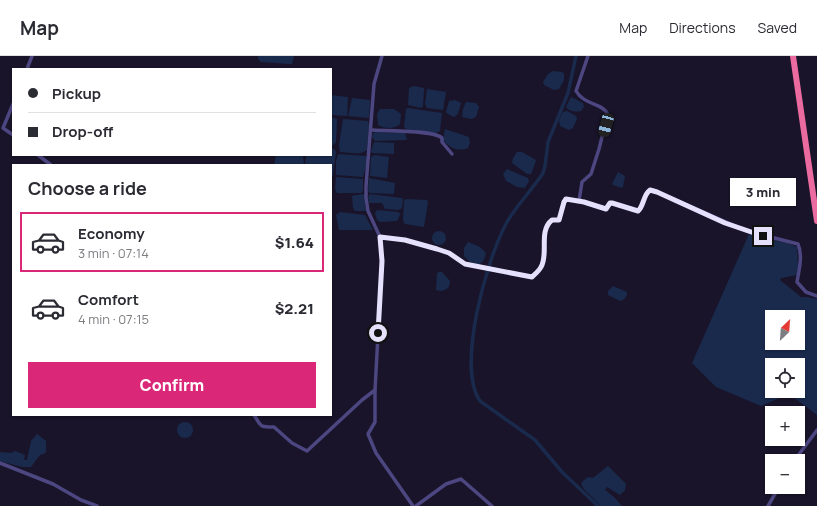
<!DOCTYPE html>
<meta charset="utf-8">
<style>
:root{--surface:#fff;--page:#f7f7f7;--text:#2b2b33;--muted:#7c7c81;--line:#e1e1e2;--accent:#db2777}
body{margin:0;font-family:Manrope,sans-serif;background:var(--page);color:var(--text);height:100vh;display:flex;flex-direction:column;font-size:15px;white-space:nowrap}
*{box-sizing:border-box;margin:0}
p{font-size:13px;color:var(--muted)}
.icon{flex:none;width:22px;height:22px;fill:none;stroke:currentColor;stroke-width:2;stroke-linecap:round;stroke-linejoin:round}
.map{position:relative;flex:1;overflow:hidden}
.details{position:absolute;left:12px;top:108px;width:320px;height:252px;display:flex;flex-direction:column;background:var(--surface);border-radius:0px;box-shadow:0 1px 3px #0004}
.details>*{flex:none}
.banner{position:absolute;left:12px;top:12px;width:320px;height:88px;border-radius:0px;box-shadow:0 1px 3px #0004;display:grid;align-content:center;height:88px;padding:0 16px;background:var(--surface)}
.needle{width:26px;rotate:25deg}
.buttons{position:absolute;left:765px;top:254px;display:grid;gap:8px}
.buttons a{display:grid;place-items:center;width:40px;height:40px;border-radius:0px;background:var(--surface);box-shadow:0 1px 3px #0004;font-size:20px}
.end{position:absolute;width:18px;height:18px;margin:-9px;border:5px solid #e5e0fb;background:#111;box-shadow:0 0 0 2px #111}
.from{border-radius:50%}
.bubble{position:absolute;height:28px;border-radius:0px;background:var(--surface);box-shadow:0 1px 3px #0004;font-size:13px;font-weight:800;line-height:28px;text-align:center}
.car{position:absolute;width:12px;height:24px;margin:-12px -6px;border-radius:5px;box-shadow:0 0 3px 1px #0007;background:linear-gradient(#222 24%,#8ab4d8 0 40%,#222 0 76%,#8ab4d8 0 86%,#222 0)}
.banner b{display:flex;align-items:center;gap:14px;height:38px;font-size:15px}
.banner b+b{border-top:1px solid var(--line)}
.banner i{width:10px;height:10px;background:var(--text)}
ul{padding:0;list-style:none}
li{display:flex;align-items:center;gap:12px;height:60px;margin:0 8px 6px;padding:0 8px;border:2px solid transparent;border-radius:0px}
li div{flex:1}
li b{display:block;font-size:15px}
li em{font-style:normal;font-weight:800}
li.current{border-color:var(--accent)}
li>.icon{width:36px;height:36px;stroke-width:1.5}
h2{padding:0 16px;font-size:18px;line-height:48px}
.button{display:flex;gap:8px;margin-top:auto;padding:8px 16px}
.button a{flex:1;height:46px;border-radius:0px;background:var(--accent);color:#fff;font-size:16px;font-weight:800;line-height:46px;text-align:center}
header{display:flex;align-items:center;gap:24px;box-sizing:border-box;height:56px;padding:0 20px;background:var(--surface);border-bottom:1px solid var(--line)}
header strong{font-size:19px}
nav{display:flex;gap:22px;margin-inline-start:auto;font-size:14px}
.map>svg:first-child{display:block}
</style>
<header>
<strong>Map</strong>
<nav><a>Map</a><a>Directions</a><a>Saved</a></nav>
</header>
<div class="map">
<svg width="817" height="450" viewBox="0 0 817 450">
<rect width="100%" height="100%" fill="#191429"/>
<!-- water -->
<g fill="#192a4d" fill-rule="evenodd">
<path d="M258,0H294L292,8H289L261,6L258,3Z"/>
<path d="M553,15L562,16L564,18V24L559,33L554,34L544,29L543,26L548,18Z"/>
<path d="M414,30L424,32V34L423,50L421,52L408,49L409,32Z"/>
<path d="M427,33L446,36L443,54L427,52L425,48Z"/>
<path d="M331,39L348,41L347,60L331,59Z"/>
<path d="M571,41L583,47L584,51L581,55C575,56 570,56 566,51Z"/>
<path d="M352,42L370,44L369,62L348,60Z"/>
<path d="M455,44L461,47L458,58L454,61L448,58L446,56L449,45Z"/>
<path d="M466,46L476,47L479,51L476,61L471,63L462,61L463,53Z"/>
<path d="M408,52L442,57L440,75L436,77L407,74L404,71L406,53Z"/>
<path d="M380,53H394L401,58L400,68C395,73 385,73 378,69L377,58Z"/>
<path d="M567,55L576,60L577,63L573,72L569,74L560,70L559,64L563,56Z"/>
<path d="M331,61L337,63V65L336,86L333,89H331Z"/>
<path d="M343,63L368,65L369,69L367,94C360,100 349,96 340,96L339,89Z"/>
<path d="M445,73L469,81L470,87L468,92C457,96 450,92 443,84Z"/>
<path d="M376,76L405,77L407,84L375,85L372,81L373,77Z"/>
<path d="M374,86L394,87V98L372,97L371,95Z"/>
<path d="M331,91L335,94L336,96L333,119L331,120V109H305L306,99H331Z"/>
<path d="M517,96H522L536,104L532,116L531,118H527L512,107L513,102Z"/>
<path d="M338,98L366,100L368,103L363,121L336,119V105Z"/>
<path d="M276,99H303L304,109H274Z"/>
<path d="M374,99L389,101L387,122L370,120L371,101Z"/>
<path d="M507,113L528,122L529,125L525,132L517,131L506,125L503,118Z"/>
<path d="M618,116L625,120L623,130L622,132L613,129L612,128Z"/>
<path d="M336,121L363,123V135L361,137H337L335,133Z"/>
<path d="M369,122L395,127L394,138L370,137L368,135Z"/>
<path d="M363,138L364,139L366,155H355L353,152L352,140Z"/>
<path d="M370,138L402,142L403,144L402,152L399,154L385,153L382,147H369L368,141Z"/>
<path d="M406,143L427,144L428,146L424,171L405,168L403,165L404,144Z"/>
<path d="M377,154L399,156L400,159L397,165L380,166L377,164L375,157Z"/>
<path d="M340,156L365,159L373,174H339L336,159Z"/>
<circle cx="439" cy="182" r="7"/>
<path d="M749,178L790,188L797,191L798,210L797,219L781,222L780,224L801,241H807L817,243V359L789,338L761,350L716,331L692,307ZM772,261H798V287H772ZM772,309H798V335H772Z"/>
<path d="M468,186L480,191L486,197L484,204L479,209L470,206L464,200V192Z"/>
<path d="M439,216H442L450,225C450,231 447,234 441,235L436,234L437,217Z"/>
<path d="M613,230L627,236C627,240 625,244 620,245L608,239V235Z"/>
<circle cx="185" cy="374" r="8"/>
<path d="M37,378L46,385V396L44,398L40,399L31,411H22L0,405V396L11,397L15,395L25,399L24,404H27L31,385Z"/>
<path d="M608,410L626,428L625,434L620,439L607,431L605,434L614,441L622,450H601L584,433L581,428L583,425L588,421L593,422Z"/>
</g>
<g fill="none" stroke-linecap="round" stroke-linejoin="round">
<!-- canal -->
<path stroke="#192a4d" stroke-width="3.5" d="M576,0L568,37L548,86L545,110L543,117C532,134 517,149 507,166C487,202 456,310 480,345L535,384L562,416L598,450"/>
<!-- street -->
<g stroke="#4c4681" stroke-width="3.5">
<path d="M382,0L374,28L366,130V142L368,155L380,181L382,205L375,334V366L368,378L376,397L413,450"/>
<path d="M27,13L32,0"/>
<path d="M13,48L3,72L13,79"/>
<path d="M371,74C385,75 434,74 442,82V86L452,98"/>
<path d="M38,99L51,109"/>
<path d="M579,145L582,126L591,118L599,93L605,69L607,57C602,47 584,49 576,35L588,0"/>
<path d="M380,181L405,184L437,193L449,197L465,208L532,221C535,218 539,215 541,211C549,197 538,176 552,164H559L564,146L566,143L579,145L606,153L610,147H612L638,155L641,152L647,136L653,134L747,175L798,188C803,200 799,214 797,226L806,236L817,240"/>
<path d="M254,359C262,371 259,371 274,371L292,387L307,395L362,344L375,334"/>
<path d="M794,405L817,374"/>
<path d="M0,407L53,428L81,444L97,450"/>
<path d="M416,450L446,428L461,423L492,450"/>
<path d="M768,450L779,431"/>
</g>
<!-- highway -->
<path stroke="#eb6ba0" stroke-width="6" d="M793,0L817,165"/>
</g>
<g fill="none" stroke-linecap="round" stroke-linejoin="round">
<!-- route -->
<path stroke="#e5e0fb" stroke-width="5" d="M378,277L382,205L380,181L405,184L437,193L449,197L465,208L532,221C535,218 539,215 541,211C549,198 538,175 552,164H559L564,146L566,143L584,146L606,153L610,147H612L638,155C644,150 643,139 650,134L657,136L725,167L763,180"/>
</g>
</svg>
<div class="buttons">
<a><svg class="needle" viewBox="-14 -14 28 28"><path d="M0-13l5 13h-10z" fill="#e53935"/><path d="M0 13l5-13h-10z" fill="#7c7c81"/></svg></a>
<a><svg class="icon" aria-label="locate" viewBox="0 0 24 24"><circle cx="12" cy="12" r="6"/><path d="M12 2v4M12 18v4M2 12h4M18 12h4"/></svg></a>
<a>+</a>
<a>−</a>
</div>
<i class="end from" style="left:378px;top:277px"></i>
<i class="end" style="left:763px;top:180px"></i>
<div class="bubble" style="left:730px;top:122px;width:66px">3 min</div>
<i class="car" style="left:606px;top:69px;rotate:195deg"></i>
<div class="banner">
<b><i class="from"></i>Pickup</b>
<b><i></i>Drop-off</b>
</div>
<section class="details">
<h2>Choose a ride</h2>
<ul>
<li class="current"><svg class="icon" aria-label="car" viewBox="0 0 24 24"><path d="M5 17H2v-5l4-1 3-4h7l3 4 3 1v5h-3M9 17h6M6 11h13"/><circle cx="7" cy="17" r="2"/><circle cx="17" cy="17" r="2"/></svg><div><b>Economy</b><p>3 min · 07:14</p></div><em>$1.64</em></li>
<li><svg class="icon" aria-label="car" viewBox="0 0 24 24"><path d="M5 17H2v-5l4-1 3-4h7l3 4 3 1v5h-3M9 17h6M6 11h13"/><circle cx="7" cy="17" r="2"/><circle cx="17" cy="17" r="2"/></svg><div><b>Comfort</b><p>4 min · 07:15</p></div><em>$2.21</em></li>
</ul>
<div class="button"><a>Confirm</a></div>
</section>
</div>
